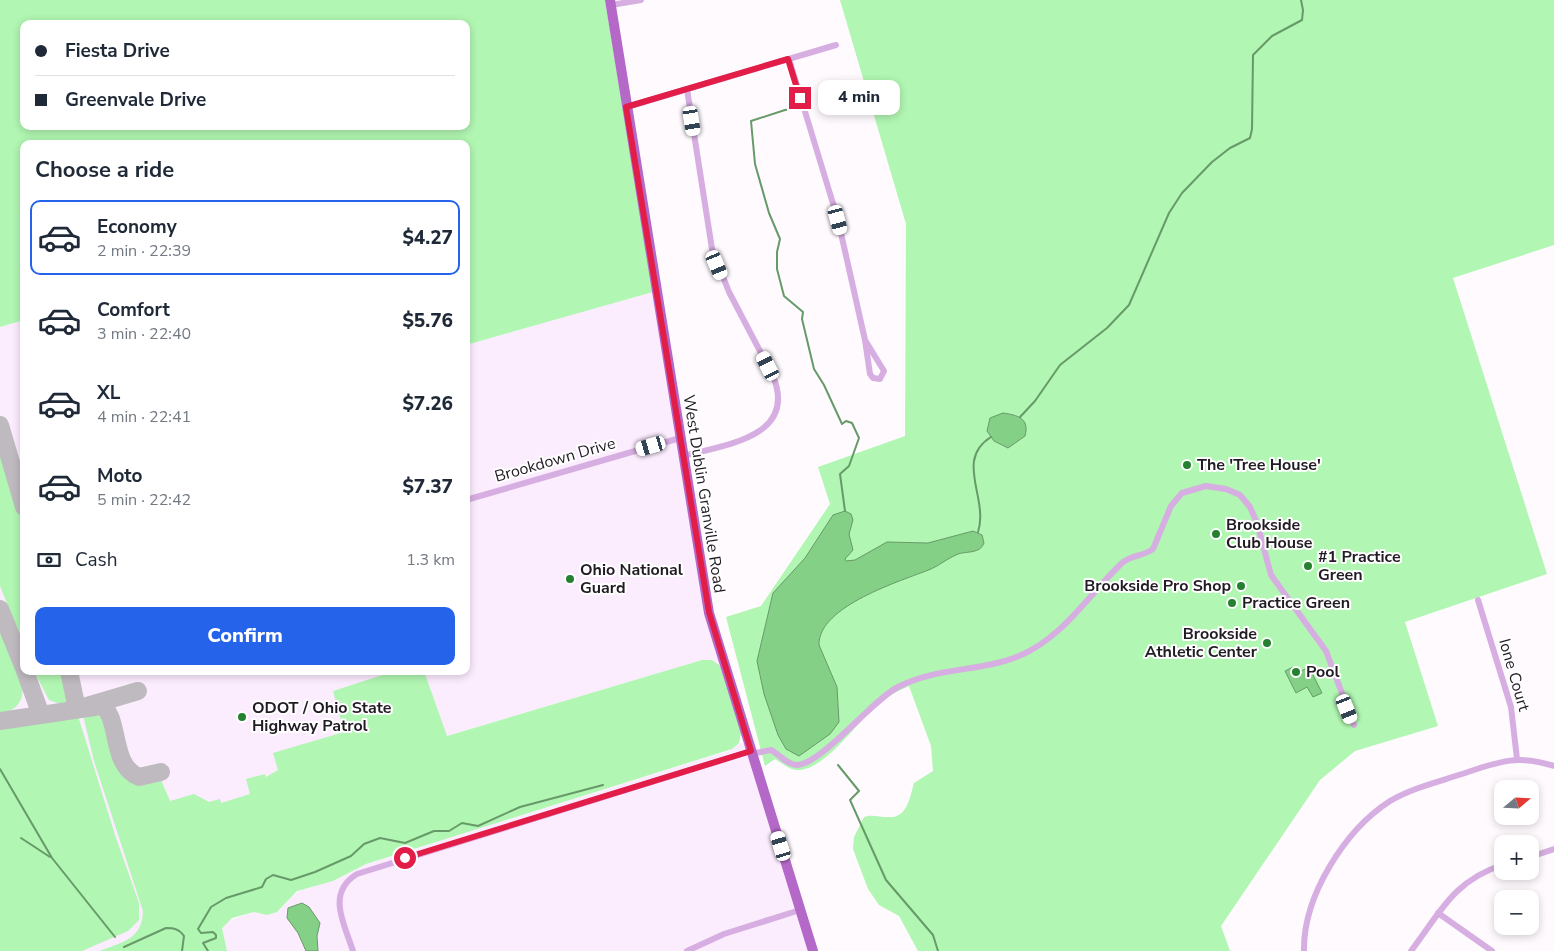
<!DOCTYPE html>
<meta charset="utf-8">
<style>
:root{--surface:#fff;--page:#f2f2f3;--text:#1f2937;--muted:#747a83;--line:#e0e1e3;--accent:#2563eb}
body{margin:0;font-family:"Nunito Sans",sans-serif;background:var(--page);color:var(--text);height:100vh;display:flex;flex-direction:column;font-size:19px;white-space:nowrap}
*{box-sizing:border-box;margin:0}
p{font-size:16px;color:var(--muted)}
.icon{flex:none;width:28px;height:28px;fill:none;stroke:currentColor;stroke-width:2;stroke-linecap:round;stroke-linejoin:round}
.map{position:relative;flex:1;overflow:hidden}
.side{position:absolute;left:20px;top:140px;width:450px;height:535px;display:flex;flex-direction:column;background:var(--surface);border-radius:10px;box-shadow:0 2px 8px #0003}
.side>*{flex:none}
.guide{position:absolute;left:20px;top:20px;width:450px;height:110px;border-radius:10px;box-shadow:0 2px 8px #0003;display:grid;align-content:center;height:110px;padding:0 15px;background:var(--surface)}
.needle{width:32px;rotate:71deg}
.buttons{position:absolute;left:1494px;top:780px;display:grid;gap:10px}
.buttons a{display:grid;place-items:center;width:45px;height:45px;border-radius:10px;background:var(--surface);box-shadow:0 2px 8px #0003;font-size:25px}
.end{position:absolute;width:22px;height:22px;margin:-11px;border:6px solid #e11d48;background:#fff;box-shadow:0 0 0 2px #fff}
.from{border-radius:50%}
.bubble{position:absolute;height:35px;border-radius:10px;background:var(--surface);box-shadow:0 2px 8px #0003;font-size:16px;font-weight:800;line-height:35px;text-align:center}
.car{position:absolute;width:15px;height:30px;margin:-15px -8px;border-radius:6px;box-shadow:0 0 4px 1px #0007;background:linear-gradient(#fff 24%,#345 0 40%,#fff 0 76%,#345 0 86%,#fff 0)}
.guide b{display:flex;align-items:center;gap:18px;height:48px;font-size:19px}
.guide b+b{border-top:1px solid var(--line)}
.guide i{width:12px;height:12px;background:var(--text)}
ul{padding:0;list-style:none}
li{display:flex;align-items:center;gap:15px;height:75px;margin:0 10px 8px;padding:0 5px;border:2px solid transparent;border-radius:10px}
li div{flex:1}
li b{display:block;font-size:19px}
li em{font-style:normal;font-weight:800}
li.active{border-color:var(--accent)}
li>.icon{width:45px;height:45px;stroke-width:1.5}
h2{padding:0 15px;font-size:22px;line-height:60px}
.pay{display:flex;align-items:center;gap:12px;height:55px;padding:0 15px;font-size:19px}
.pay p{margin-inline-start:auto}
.cta{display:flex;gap:10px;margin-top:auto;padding:10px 15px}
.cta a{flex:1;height:58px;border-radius:10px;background:var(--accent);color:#fff;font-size:20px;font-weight:800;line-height:58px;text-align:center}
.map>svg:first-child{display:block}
</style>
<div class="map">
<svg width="1554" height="951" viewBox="0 0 1554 951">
<rect width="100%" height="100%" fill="#fefafe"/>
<!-- built -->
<g fill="#fbecfe">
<path d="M653,292L720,666L702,660L446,736L424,671H466V345Z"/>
<path d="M24,320V671H421L164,926L99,951H0V327Z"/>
<path d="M739,743H750L814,951H227L222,927L228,921L254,912L263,914L281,909L288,900L303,888L333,881L366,864L728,751Z"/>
</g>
<!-- green -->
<g fill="#b1f6b2" fill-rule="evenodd">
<path d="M0,0H605L653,292L466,345V144H24V320L0,327ZM24,24H466V126H24Z"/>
<path d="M840,0H1554V245L1453,278L1547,574L1405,622L1438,726L1355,751L1320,780L1221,926L1230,951H918L899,916L879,905L868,889L853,849L854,837L864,817C872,814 879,817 888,817C907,819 910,797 914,783L933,771L931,746L909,686C897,691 886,697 876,706C856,723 824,772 796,770C788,769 782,763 775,759L765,766L726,617L761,606L830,504L818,467L905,436L906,224Z"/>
<path d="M0,422L24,509V645L0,586Z"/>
<path d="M0,629C11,655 45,705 0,714Z"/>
<path d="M702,660H712L720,666L741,733L739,743L732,749L366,864L333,881L297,891L277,912L267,915L254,912L232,918L222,928L227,951H99C122,942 142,940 143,911L94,761L83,715L94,714L103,718C112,736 111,775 134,782C143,784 152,780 161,780L170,801L194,794L209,802L220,799L221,803L250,794L246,779L265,774L266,777L278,770L273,753L344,732L333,691L395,671H424L447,736Z"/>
<path d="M34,671H68L74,694L72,702L60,704L49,700Z"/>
<path d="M78,716L115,835L139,903V920L128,931L82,951H0V729Z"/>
</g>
<!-- water -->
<g fill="#85d087" stroke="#679a69">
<path d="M1003,413C1017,415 1030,418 1025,436L1008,448L994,441L987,431L990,418Z"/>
<path d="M845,511L851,514L853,520L849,534L853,550L845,559L846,561L855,560L887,542L928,543L973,531L982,535L984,543C980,554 967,551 958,554C948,558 940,565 931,569C901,581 818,606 819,645L837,687L839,722L830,734L799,756L786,749L778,735L764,694L757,661L773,593L805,558L833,515Z"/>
<path d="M1293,667L1297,673L1309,667L1322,693L1313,697L1307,687L1296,693L1285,671Z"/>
<path d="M302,903L309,907L320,923L317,936L318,951H306L298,933L287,918L288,908Z"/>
</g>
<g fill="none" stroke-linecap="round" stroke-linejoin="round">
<!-- stream -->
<g stroke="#679a69" stroke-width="2">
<path d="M797,109L785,110L751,121L755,164L769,213L780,239L777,252V269L784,296L803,312L802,319L814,369L824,385L842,424L846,421L852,423L859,438L849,466L840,474L845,511"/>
<path d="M1020,417L1035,401L1060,365L1107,328L1129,305L1169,213L1182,193L1212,162L1230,148L1250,138L1252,129L1253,55L1272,36L1302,20L1303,10L1301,0"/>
<path d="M978,532C989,498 954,460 991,437"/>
<path d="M838,765L859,791L850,800L886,880L933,935L938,951"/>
<path d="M0,769L52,858L115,937"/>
<path d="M21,838L50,857"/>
<path d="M124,947L166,928C174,928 179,929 184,936L182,951"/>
<path d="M208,951L203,943L216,938V935L213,932L201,933L198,929L211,907L226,898L262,887L266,879L273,875L291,880L315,872L351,856L364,844L380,838L405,843L434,831H449L462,823L478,826L520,807L603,785"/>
</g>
<!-- taxiway -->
<g stroke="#bebabf" stroke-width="18">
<path d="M0,425L24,507"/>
<path d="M0,609L24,668"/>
<path d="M25,671L41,715"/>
<path d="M69,671L77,709L138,691"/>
<path d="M0,721L101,706C121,715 109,765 139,777L161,772"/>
</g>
<!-- street -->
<g stroke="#d7aee1" stroke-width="6">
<path d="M611,5L641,0"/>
<path d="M789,59L838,220L865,340L884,371L880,379L873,378L870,374L865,340"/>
<path d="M627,107L836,45"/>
<path d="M683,456C725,445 798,437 773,376L729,292L712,249L687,89"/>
<path d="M466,500L680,438"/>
<path d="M1478,600L1511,707L1517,759"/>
<path d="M751,754L771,750C779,754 787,765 797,765C822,764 872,700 898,687C936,667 980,672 1019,656C1064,637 1088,595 1122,563C1131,555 1144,556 1153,549L1171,506L1182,493L1206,486L1226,489L1240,495L1250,507L1257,523L1271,575L1326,651L1354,725"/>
<path d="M1530,857L1554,849"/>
<path d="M1438,913L1492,951"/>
<path d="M353,951C344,923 326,893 357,874L751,751"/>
<path d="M687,951L724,934L800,910"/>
<path d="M1304,951C1303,896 1345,830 1390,801C1412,788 1438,782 1462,774C1498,762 1516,754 1554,766"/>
<path d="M1411,951C1440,913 1453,881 1502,865"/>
</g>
<!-- primary -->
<path stroke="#b468c7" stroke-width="10" d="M610,0L709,613L813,951"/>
</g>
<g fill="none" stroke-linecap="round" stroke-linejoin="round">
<!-- route -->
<path stroke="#e11d48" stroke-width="6" d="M405,858L751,751L709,612L626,107L788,59L800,98"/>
</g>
<!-- markers -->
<g fill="#258030" stroke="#fff" stroke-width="2">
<circle cx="1187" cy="465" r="5"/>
<circle cx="1216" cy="534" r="5"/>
<circle cx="1308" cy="566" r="5"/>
<circle cx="570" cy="579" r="5"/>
<circle cx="1241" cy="586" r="5"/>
<circle cx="1232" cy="603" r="5"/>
<circle cx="1267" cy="643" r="5"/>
<circle cx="1296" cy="672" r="5"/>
<circle cx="242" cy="717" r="5"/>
</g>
<g text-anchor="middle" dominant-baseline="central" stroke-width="4" stroke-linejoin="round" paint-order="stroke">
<!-- street labels -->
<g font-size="16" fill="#211b23" stroke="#fff">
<text transform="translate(555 460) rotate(-16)">Brookdown Drive</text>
<text transform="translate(704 494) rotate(81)">West Dublin Granville Road</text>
<text transform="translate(1514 675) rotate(74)">Ione Court</text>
</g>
<!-- poi labels -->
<g font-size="16" font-weight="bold" fill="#211b23" stroke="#fff" text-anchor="start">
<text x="1197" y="465">The 'Tree House'</text>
<text x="1226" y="525">Brookside<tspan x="1226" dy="18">Club House</tspan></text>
<text x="1318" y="557">#1 Practice<tspan x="1318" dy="18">Green</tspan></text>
<text x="580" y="570">Ohio National<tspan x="580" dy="18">Guard</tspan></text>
<text x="1231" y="586" text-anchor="end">Brookside Pro Shop</text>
<text x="1242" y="603">Practice Green</text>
<text x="1257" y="634" text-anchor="end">Brookside<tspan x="1257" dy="18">Athletic Center</tspan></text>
<text x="1306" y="672">Pool</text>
<text x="252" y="708">ODOT / Ohio State<tspan x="252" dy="18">Highway Patrol</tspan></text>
</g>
</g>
</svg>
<div class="buttons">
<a><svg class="needle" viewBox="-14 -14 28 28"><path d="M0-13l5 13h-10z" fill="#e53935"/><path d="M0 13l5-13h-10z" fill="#747a83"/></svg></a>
<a>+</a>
<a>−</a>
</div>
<i class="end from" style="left:405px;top:858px"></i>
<i class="end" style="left:800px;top:98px"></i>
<div class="bubble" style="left:818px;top:80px;width:82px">4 min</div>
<i class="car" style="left:692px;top:121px;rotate:171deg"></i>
<i class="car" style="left:838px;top:220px;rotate:165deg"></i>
<i class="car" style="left:717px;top:265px;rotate:157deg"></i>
<i class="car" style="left:768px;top:366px;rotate:333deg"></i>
<i class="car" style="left:651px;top:446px;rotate:254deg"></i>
<i class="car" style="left:1347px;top:709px;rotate:158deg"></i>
<i class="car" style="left:781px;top:846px;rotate:343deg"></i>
<div class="guide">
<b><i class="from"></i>Fiesta Drive</b>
<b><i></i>Greenvale Drive</b>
</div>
<section class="side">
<h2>Choose a ride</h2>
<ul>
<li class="active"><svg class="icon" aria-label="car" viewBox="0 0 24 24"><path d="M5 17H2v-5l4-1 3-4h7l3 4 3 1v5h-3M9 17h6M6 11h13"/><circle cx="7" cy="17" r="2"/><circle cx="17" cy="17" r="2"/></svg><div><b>Economy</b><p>2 min · 22:39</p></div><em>$4.27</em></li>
<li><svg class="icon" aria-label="car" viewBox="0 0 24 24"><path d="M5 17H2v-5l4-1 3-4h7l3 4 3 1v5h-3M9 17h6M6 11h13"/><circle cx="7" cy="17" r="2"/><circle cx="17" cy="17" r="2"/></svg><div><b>Comfort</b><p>3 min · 22:40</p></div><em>$5.76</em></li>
<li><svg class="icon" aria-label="car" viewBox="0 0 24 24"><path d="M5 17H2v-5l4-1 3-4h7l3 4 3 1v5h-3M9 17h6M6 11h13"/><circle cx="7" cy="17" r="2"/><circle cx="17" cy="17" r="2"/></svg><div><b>XL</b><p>4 min · 22:41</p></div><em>$7.26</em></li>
<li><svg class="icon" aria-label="car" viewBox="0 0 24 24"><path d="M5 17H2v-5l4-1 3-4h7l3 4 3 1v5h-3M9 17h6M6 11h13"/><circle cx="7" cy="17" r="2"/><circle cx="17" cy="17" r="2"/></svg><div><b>Moto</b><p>5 min · 22:42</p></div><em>$7.37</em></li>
</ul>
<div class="pay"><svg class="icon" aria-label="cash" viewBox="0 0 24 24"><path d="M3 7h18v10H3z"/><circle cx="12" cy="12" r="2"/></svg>Cash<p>1.3 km</p></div>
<div class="cta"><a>Confirm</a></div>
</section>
</div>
